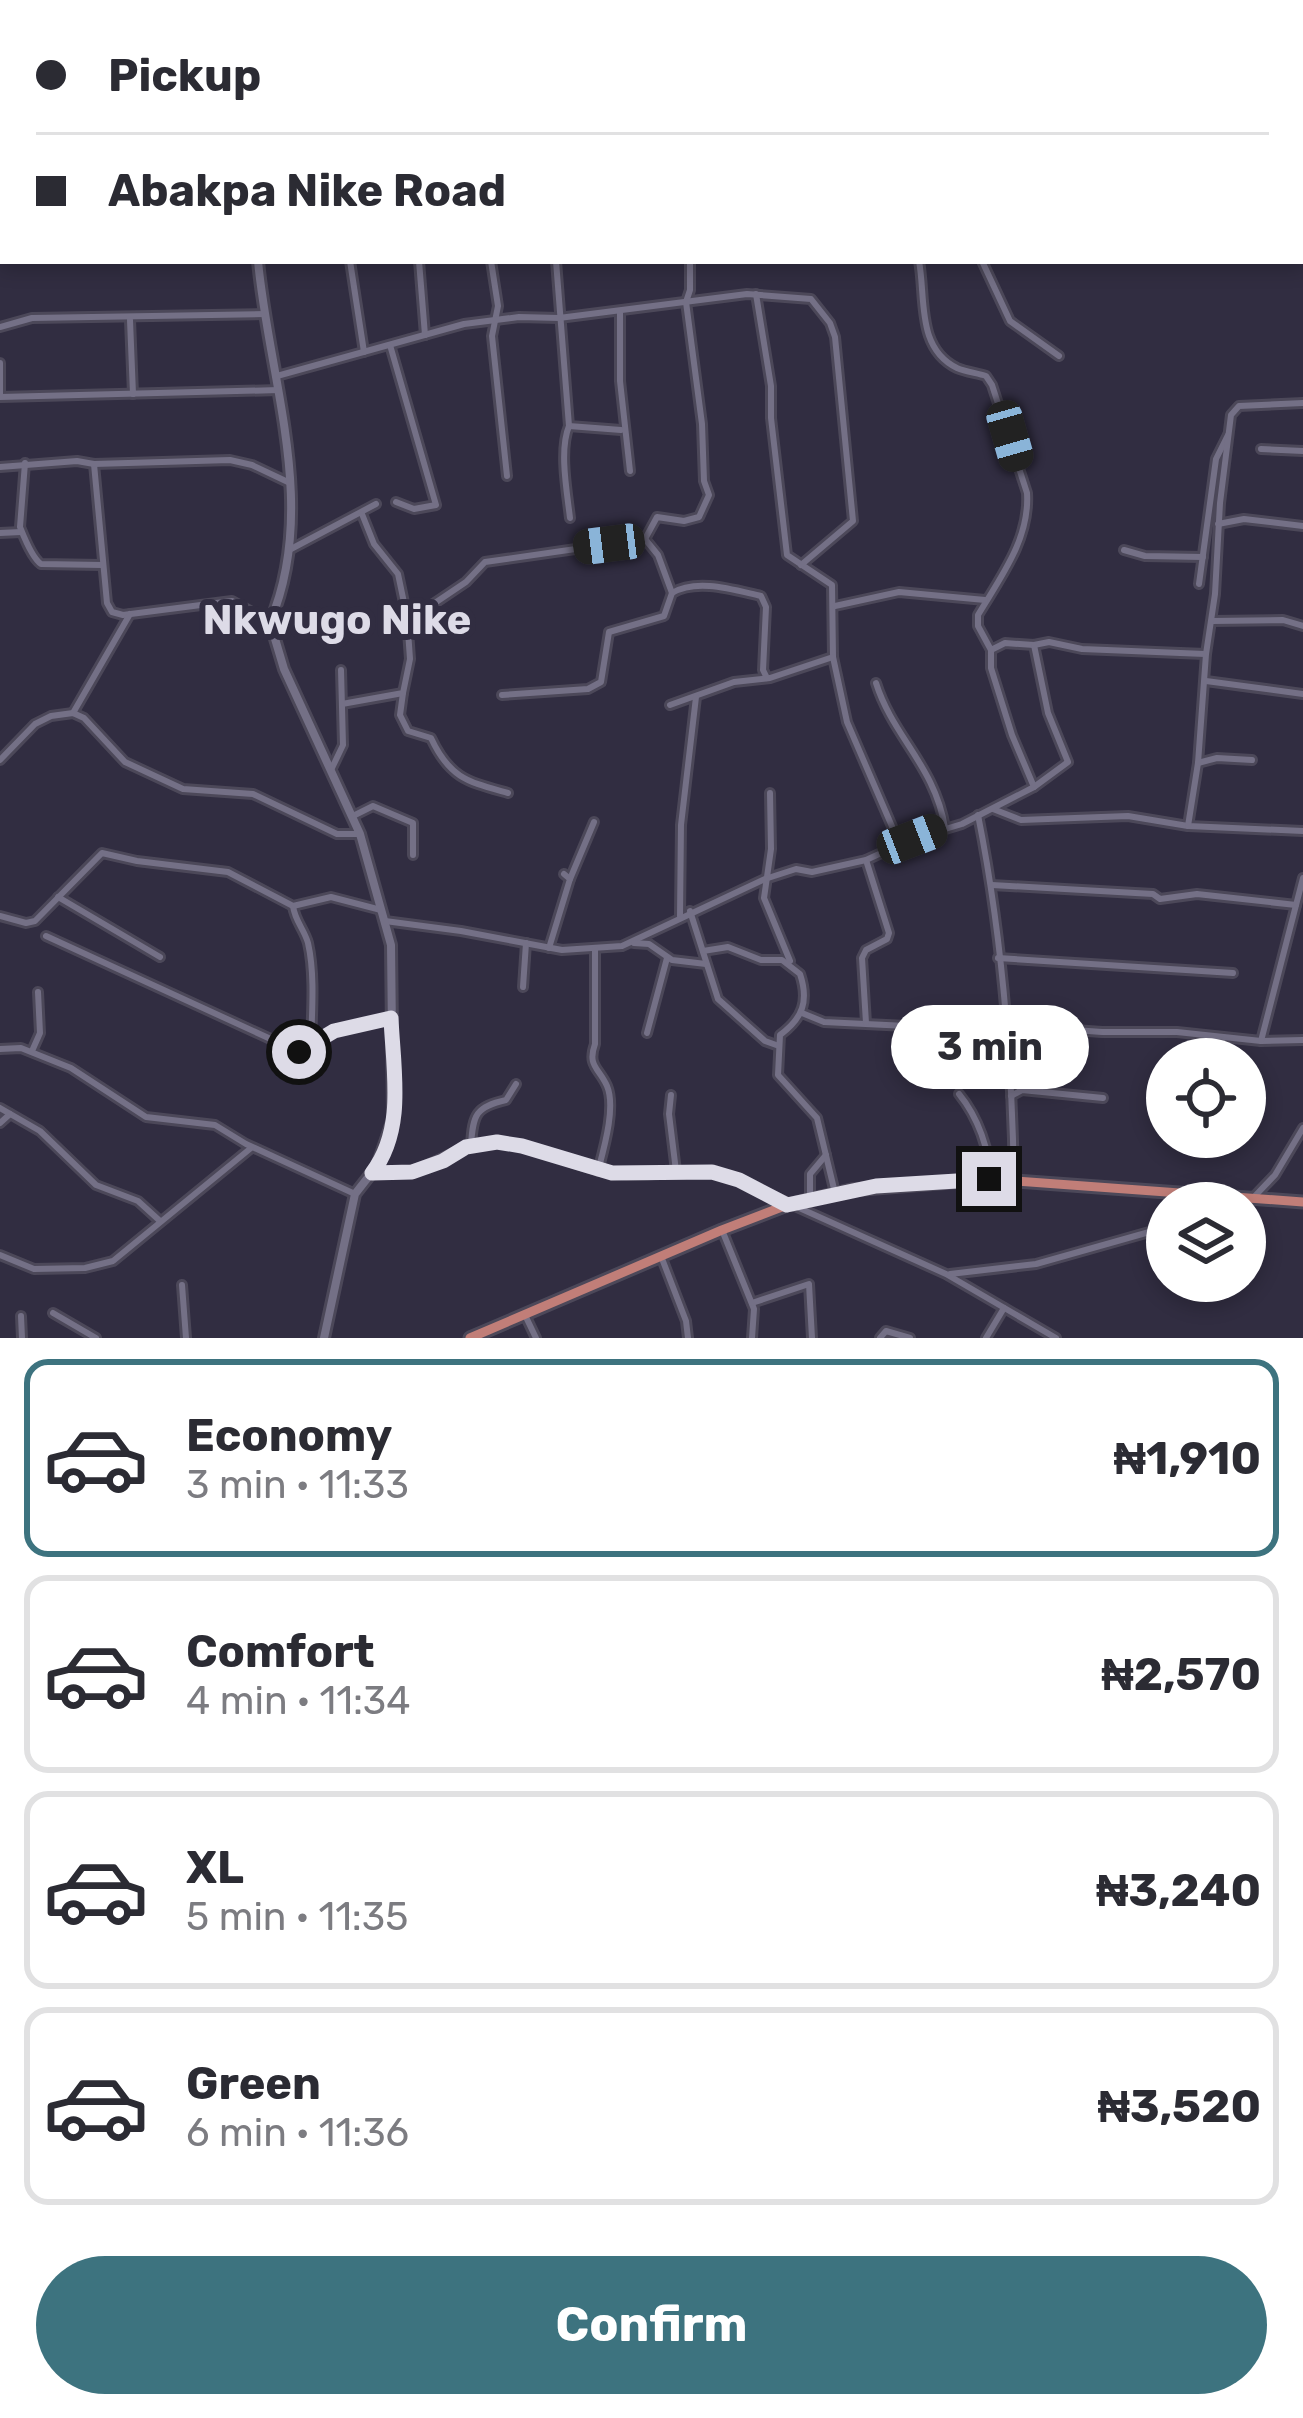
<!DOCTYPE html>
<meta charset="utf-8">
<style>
:root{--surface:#fff;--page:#f2f2f3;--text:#2b2b33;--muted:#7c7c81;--line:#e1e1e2;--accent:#3d737f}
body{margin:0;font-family:Rubik,sans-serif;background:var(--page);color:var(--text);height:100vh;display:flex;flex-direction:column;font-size:45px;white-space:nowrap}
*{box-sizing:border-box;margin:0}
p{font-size:39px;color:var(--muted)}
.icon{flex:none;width:66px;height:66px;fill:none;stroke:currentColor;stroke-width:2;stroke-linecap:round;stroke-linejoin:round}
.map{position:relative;height:1338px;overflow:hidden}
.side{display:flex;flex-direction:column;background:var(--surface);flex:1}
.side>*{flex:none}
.banner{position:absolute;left:0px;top:0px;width:1305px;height:264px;box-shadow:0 6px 18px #0003;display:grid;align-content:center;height:264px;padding:0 36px;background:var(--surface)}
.buttons{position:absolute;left:1146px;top:1038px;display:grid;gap:24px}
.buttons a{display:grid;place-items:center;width:120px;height:120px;border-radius:50%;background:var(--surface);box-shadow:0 6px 18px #0003;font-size:60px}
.end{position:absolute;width:54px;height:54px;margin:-27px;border:15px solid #dddbe7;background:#111;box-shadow:0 0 0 6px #111}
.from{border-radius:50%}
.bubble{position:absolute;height:84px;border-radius:42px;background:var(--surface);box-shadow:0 6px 18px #0003;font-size:39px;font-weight:700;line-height:84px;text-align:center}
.car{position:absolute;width:36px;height:72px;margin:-36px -18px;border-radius:15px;box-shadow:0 0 9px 3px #0007;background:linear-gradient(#222 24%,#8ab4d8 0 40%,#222 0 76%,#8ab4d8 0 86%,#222 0)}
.banner b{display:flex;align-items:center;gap:42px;height:114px;font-size:45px}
.banner b+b{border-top:3px solid var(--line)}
.banner i{width:30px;height:30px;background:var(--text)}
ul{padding:21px 0 0;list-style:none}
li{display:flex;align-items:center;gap:36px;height:198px;margin:0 24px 18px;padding:0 12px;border:6px solid var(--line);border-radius:24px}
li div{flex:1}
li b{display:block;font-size:45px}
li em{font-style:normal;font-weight:700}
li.on{border-color:var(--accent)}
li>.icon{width:108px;height:108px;stroke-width:1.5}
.primary-button{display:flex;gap:24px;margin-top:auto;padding:24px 36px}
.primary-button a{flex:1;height:138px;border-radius:72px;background:var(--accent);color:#fff;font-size:48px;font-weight:700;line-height:138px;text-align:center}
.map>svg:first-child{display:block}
</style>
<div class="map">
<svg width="1303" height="1338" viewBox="0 0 1303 1338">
<rect width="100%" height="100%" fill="#312d41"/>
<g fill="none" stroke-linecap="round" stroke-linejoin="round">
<!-- street casing -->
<g stroke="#4c4859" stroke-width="12">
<g id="street">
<path d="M26,0V3"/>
<path d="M94,0L95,3"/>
<path d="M169,0L170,3"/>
<path d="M634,0V3"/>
<path d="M779,0L780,3"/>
<path d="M1232,0V3"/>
<path d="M1270,0L1284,3"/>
<path d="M459,3L460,0"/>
<path d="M618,3L629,0"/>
<path d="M1045,3L1046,0"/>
<path d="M1210,3L1223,0"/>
<path d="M1302,6L1303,7"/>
<path d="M0,9H3"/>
<path d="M0,85L3,91"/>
<path d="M1302,161L1303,163"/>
<path d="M0,190H3"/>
<path d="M350,261L364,352"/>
<path d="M419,261L425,335"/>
<path d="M491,261L498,306L492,336L507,476"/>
<path d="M556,261L569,426L621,430"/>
<path d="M919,261C926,298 916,348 957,368C966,372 977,373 986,376L992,385L1027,493C1030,539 1000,578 978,615V626L991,650V668L1012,735L1034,787"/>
<path d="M982,261L1010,321L1059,356"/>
<path d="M756,294L771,386V418L787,555L832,585L833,657L847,722L900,845"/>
<path d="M620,311V381L630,471"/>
<path d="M130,320L133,394"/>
<path d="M0,327L32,318L265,314"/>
<path d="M390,345L436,505L414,509L396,502"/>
<path d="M0,363V397L279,390"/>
<path d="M277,376L464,324L519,317L559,318L747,294L811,299L830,323L835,337L853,521L801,565"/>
<path d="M569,426C559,450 567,492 570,518"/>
<path d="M1261,449L1303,451"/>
<path d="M25,463L20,527C24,537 32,558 41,564L102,565"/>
<path d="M94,464L107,603L112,612L123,615L232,601L270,622"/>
<path d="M0,467L77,461L94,464L230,460L252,465L290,483"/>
<path d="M1218,524L1244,519L1303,526"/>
<path d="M0,533L21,532"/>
<path d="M645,539L658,555L672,593"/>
<path d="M291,549L376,504"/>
<path d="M1124,550L1145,556L1203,557"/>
<path d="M1199,584L1216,459L1228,435"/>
<path d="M835,606L899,592L985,600"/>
<path d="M407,617L417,615L466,582L485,562L645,539L657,517L684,521L699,517L709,495L704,481L702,424L686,302L690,290V261"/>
<path d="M1212,621L1283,620L1303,626"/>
<path d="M991,650L1005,643L1034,645L1049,642L1082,649L1205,654"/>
<path d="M1206,681L1303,694"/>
<path d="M876,683C893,737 935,766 945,828"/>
<path d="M403,693L400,715L408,731L431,738C450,779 469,782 508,793"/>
<path d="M502,695L588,689L601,682L609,632L664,616L672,593C697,578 734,590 761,596L766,607L763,670L767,678"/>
<path d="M342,704L403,693L410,659L407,617L398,574L374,544L362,514"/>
<path d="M670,705L734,682L770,678L833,657"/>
<path d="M73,713L130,614"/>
<path d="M0,760L35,724L51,716L73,713L84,718L125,762L183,789L253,794L337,834H360"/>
<path d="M1198,763L1217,758L1252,760"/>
<path d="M332,768L343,745L341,670"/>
<path d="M770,793L771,849L764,898L790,961"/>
<path d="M993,809L1021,820L1128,816L1188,826L1303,831"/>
<path d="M978,815C1002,935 1012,1059 1014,1181"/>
<path d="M353,816L373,806L413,823V855"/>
<path d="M1188,826L1198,763L1206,654L1215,594L1220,503L1231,415L1239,406L1303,403"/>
<path d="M570,879L594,822"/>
<path d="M992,885L1153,894L1160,899L1197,894L1296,905"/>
<path d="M58,897L160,957"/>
<path d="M293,906C295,921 304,929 308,943C315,974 312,1011 311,1043"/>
<path d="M690,911L718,999L765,1041L779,1046"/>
<path d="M0,916L26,923L35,921L102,853L137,861L228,872L293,906L331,897L381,910"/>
<path d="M680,916L681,825L696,697"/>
<path d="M385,921L461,931L562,950L622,946L765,879L796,869L812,872L866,860L912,839L962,824L1034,787L1068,762L1048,713L1034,645"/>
<path d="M46,936L299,1052L334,1031L391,1018"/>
<path d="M634,943L649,944L672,960L706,964"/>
<path d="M549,948L570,879L564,874"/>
<path d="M595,949V1044C587,1066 599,1068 607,1086C616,1107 604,1148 598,1171"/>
<path d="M703,951L728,947L761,960H782L800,974C809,1001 803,1018 780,1035L778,1075L817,1118L835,1193"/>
<path d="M998,958L1233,973"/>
<path d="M523,987L526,943"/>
<path d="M802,1013L824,1022L907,1026L964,1022L1102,1032H1177L1261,1041L1303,1040"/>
<path d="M866,1023L862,958L866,950L887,939L889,933L866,860"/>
<path d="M647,1033L667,958"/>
<path d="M1261,1041L1303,878"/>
<path d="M0,1049L21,1048L71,1068L146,1117L215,1125L246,1144L355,1194"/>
<path d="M32,1051L40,1033L38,992"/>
<path d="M959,1094C977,1116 991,1151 989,1179"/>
<path d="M671,1095L669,1114L676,1171"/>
<path d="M1011,1096L1022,1090L1103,1098"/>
<path d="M0,1108L40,1131L96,1185L138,1201L160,1221"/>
<path d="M0,1123L10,1114"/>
<path d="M471,1145C473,1114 476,1107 506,1100L516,1084"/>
<path d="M372,1173C428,1179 443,1148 488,1143C527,1139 568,1165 606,1172C647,1180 687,1166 728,1176L946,1274L1056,1338"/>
<path d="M1253,1198L1275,1175L1303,1128"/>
<path d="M810,1200V1174L826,1155"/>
<path d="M722,1230L754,1309L752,1338"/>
<path d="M0,1255L34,1269L85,1268L113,1261L251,1148"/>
<path d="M661,1256L686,1321L688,1338"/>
<path d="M950,1274L1036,1264L1167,1227"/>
<path d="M182,1285L186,1338"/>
<path d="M752,1303L809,1284L812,1338"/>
<path d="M53,1313L96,1338"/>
<path d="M525,1315L536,1338"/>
<path d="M21,1316L22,1338"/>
<path d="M880,1338L886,1331L910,1338"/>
<path d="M986,1338L1004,1308"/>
</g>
</g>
<!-- secondary casing -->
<g stroke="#4c4859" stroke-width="14">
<g id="secondary">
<path d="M242,0L243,3"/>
<path d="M258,261C269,380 319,506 270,622L284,669L360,834L391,945L393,1119L377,1166L355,1194L324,1338"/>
</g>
</g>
<!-- primary casing -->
<g stroke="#4c4859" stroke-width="15">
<path id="primary" d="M470,1338L722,1230L787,1205L851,1190L989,1179L1303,1202"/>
</g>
<!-- street -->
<use href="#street" stroke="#747086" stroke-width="6"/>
<!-- secondary -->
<use href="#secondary" stroke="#747086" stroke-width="8"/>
<!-- primary -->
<use href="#primary" stroke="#c17e78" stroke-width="9"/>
</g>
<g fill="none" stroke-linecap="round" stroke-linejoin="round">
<!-- route -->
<path stroke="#dddbe7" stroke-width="15" d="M299,1052L334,1031L391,1018C393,1069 406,1129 372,1173L412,1172L443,1161L466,1147L497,1142L522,1146L612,1173L712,1172L739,1180L787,1205L876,1186L989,1179"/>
</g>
<g text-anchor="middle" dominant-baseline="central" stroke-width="12" stroke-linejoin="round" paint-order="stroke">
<!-- neighbourhood labels -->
<g font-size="42" font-weight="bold" fill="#dddbe7" stroke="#312d41">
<text x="337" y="620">Nkwugo Nike</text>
</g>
</g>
</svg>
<div class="buttons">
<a><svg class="icon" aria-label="locate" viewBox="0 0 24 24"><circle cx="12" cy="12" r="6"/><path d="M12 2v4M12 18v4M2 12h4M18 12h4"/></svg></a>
<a><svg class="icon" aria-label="layers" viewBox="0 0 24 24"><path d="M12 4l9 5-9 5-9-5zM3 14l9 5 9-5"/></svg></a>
</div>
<i class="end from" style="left:299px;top:1052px"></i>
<i class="end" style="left:989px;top:1179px"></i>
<div class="bubble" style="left:891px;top:1005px;width:198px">3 min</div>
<i class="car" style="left:1010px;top:436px;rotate:164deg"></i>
<i class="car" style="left:609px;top:544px;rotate:263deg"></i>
<i class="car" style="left:912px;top:839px;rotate:69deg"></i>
<div class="banner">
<b><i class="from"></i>Pickup</b>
<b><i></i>Abakpa Nike Road</b>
</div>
</div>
<section class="side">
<ul>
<li class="on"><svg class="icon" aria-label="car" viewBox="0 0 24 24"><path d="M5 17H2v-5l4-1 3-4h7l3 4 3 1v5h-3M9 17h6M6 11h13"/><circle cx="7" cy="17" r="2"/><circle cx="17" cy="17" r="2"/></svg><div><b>Economy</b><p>3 min · 11:33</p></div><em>₦1,910</em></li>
<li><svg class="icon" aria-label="car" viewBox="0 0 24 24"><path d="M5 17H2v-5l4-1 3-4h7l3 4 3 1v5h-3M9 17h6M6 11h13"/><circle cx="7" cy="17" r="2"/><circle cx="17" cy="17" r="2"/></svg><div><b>Comfort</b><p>4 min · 11:34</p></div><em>₦2,570</em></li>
<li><svg class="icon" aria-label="car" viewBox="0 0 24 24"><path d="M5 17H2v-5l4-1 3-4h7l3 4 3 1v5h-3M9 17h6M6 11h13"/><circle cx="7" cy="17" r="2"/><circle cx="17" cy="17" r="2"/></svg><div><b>XL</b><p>5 min · 11:35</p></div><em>₦3,240</em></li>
<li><svg class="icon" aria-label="car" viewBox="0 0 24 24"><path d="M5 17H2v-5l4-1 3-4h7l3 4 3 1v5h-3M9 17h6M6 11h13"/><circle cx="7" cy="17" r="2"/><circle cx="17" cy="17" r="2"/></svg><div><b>Green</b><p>6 min · 11:36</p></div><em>₦3,520</em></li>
</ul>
<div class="primary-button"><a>Confirm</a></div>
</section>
